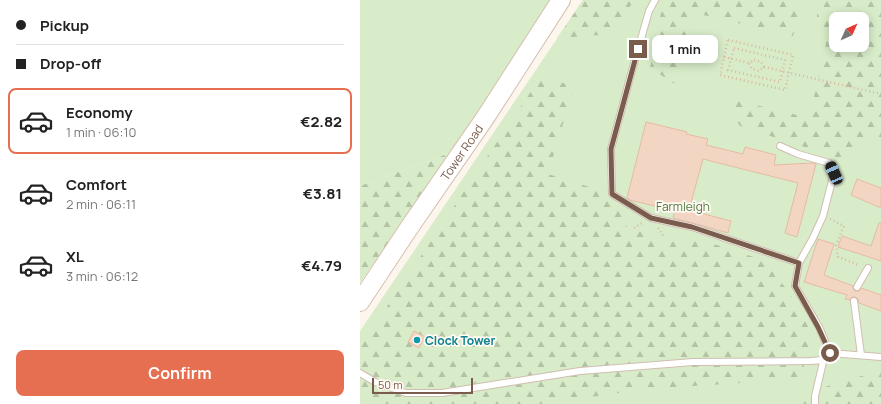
<!DOCTYPE html>
<meta charset="utf-8">
<style>
:root{--surface:#fff;--page:#f6f6f6;--text:#222;--muted:#767676;--line:#e0e0e0;--accent:#e76f51}
body{margin:0;font-family:Manrope,sans-serif;background:var(--page);color:var(--text);height:100vh;display:flex;flex-direction:column;font-size:15px;white-space:nowrap}
*{box-sizing:border-box;margin:0}
p{font-size:13px;color:var(--muted)}
.icon{flex:none;width:22px;height:22px;fill:none;stroke:currentColor;stroke-width:2;stroke-linecap:round;stroke-linejoin:round}
.map{position:relative;flex:1;overflow:hidden}
.panel{display:flex;flex-direction:column;background:var(--surface);width:360px}
.panel>*{flex:none}
.guide{display:grid;align-content:center;height:88px;padding:0 16px;background:var(--surface)}
.needle{width:26px;rotate:45deg}
.controls{position:absolute;left:469px;top:12px;display:grid;gap:8px}
.controls a{display:grid;place-items:center;width:40px;height:40px;border-radius:8px;background:var(--surface);box-shadow:0 2px 10px #0003;font-size:20px}
.scale{position:absolute;left:12px;bottom:10px;width:101px;box-sizing:border-box;padding-left:4px;border:2px solid #7a5c4d;border-top:0;font-size:11px;line-height:14px;white-space:nowrap;color:#7a5c4d;-webkit-text-stroke:3px #fffaf3;paint-order:stroke}
.end{position:absolute;width:18px;height:18px;margin:-9px;border:5px solid #7a5c4d;background:#fff;box-shadow:0 0 0 2px #fff}
.from{border-radius:50%}
.bubble{position:absolute;height:28px;border-radius:8px;background:var(--surface);box-shadow:0 2px 10px #0003;font-size:13px;font-weight:700;line-height:28px;text-align:center}
.car{position:absolute;width:12px;height:24px;margin:-12px -6px;border-radius:5px;box-shadow:0 0 3px 1px #0007;background:linear-gradient(#222 24%,#8ab4d8 0 40%,#222 0 76%,#8ab4d8 0 86%,#222 0)}
.guide b{display:flex;align-items:center;gap:14px;height:38px;font-size:15px}
.guide b+b{border-top:1px solid var(--line)}
.guide i{width:10px;height:10px;background:var(--text)}
ul{padding:0;list-style:none}
li{display:flex;align-items:center;gap:12px;height:66px;margin:0 8px 6px;padding:0 8px;border:2px solid transparent;border-radius:8px}
li div{flex:1}
li b{display:block;font-size:15px}
li em{font-style:normal;font-weight:700}
li.selected{border-color:var(--accent)}
li>.icon{width:36px;height:36px;stroke-width:1.5}
.button{display:flex;gap:8px;margin-top:auto;padding:8px 16px}
.button a{flex:1;height:46px;border-radius:8px;background:var(--accent);color:#fff;font-size:16px;font-weight:700;line-height:46px;text-align:center}
main{display:flex;flex:1;min-height:0}
.map>svg:first-child{display:block}
</style>
<main>
<section class="panel">
<div class="guide">
<b><i class="from"></i>Pickup</b>
<b><i></i>Drop-off</b>
</div>
<ul>
<li class="selected"><svg class="icon" aria-label="car" viewBox="0 0 24 24"><path d="M5 17H2v-5l4-1 3-4h7l3 4 3 1v5h-3M9 17h6M6 11h13"/><circle cx="7" cy="17" r="2"/><circle cx="17" cy="17" r="2"/></svg><div><b>Economy</b><p>1 min · 06:10</p></div><em>€2.82</em></li>
<li><svg class="icon" aria-label="car" viewBox="0 0 24 24"><path d="M5 17H2v-5l4-1 3-4h7l3 4 3 1v5h-3M9 17h6M6 11h13"/><circle cx="7" cy="17" r="2"/><circle cx="17" cy="17" r="2"/></svg><div><b>Comfort</b><p>2 min · 06:11</p></div><em>€3.81</em></li>
<li><svg class="icon" aria-label="car" viewBox="0 0 24 24"><path d="M5 17H2v-5l4-1 3-4h7l3 4 3 1v5h-3M9 17h6M6 11h13"/><circle cx="7" cy="17" r="2"/><circle cx="17" cy="17" r="2"/></svg><div><b>XL</b><p>3 min · 06:12</p></div><em>€4.79</em></li>
</ul>
<div class="button"><a>Confirm</a></div>
</section>
<div class="map">
<svg width="521" height="404" viewBox="0 0 521 404">
<defs>
<pattern id="forest-firs" width="22" height="20" patternUnits="userSpaceOnUse"><rect width="22" height="20" fill="#d8ecc9"/><path d="M5 1l3.5 6h-7zM16 11l3.5 6h-7z" fill="#b4c2a5"/></pattern>
</defs>
<rect width="100%" height="100%" fill="#fdf6ec"/>
<!-- green -->
<g fill="#d8ecc9" fill-rule="evenodd">
<path d="M0,0H191L90,153L0,186Z"/>
<path d="M223,0H521V404H0V331ZM476,19H502V45H476Z"/>
</g>
<!-- forest -->
<g fill="url(#forest-firs)" fill-rule="evenodd">
<path d="M223,0H274L253,34L197,38Z"/>
<path d="M313,0H443L433,36L335,13L318,86L290,68L301,13Z"/>
<path d="M461,0H521V144L501,138L491,162L380,126L360,96L449,118L466,44L457,16ZM476,19H502V45H476Z"/>
<path d="M182,75L214,87L188,174L252,194L267,227L310,242L332,237L403,260L429,292L451,332L441,379L287,389L180,404H15L0,393V347Z"/>
<path d="M90,153L0,283V186Z"/>
<path d="M521,370V404H439L442,394Z"/>
</g>
<!-- building -->
<g fill="#f3d5c3" stroke="#e6bba3">
<path d="M286,122L327,132L326,134L348,139L346,145L383,154L385,147L416,155L414,165L453,163L456,164L437,237L425,233L438,183L343,159L329,210L371,221L368,233L333,223L313,218L315,211L270,200L267,198Z"/>
<path d="M497,179L521,188V208L491,195Z"/>
<path d="M519,223H521V261L478,247L482,236L511,246Z"/>
<path d="M458,239L474,244L464,275L493,286V289L495,291H499L501,288L521,295V311L499,303L498,299L495,297H492L490,300L485,299L487,295L444,282Z"/>
<path d="M54,331L65,337L59,348L48,342Z"/>
</g>
<g fill="none" stroke-linecap="round" stroke-linejoin="round">
<!-- lane casing -->
<g stroke="#d1beb0" stroke-width="8">
<g id="lane">
<path d="M295,0L289,11L271,74L251,149L252,194L291,218L332,227L439,263"/>
<path d="M420,146L438,154L469,163L474,173L463,216L453,238L439,263L435,286L459,327L470,353"/>
<path d="M497,287L508,268"/>
<path d="M494,301L501,355"/>
<path d="M0,373L15,382L46,393H82L220,371L333,362L451,361L463,360"/>
<path d="M455,404V396L464,358L470,353L521,357"/>
</g>
</g>
<!-- secondary casing -->
<g stroke="#d6c0b0" stroke-width="20">
<g id="secondary">
<path id="s1" d="M0,302L49,228L125,118L201,0"/>
</g>
</g>
<!-- path -->
<g stroke="#d9b8a5" stroke-width="2.5" stroke-dasharray="1 3" stroke-linecap="butt">
<path d="M368,40L433,55L425,90L360,75Z"/>
<path d="M374,48L425,60L420,82L368,70Z"/>
<path d="M364,57L389,63"/>
<path d="M394,60L401,62L404,67L399,71L392,69L389,63Z"/>
<path d="M404,67L521,94"/>
<path d="M470,219L484,226L476,245L478,257L499,265"/>
<path d="M274,228L282,223"/>
<path d="M298,228L304,237"/>
</g>
<!-- lane -->
<use href="#lane" stroke="#fff" stroke-width="6"/>
<!-- secondary -->
<use href="#secondary" stroke="#fff" stroke-width="18"/>
</g>
<g fill="none" stroke-linecap="round" stroke-linejoin="round">
<!-- route -->
<path stroke="#7a5c4d" stroke-width="5" d="M278,49L251,149L252,194L291,218L332,227L439,263L435,286L458,327L470,353"/>
</g>
<!-- markers -->
<circle fill="#0f9aa8" stroke="#fffaf3" stroke-width="1.5" cx="57" cy="340" r="4"/>
<g text-anchor="middle" dominant-baseline="central" stroke-width="3.5" stroke-linejoin="round" paint-order="stroke">
<!-- street labels -->
<g font-size="12" fill="#7a5c4d" stroke="#fffaf3">
<text stroke="none"><textPath href="#s1" startOffset="181">Tower Road</textPath></text>
</g>
<!-- park labels -->
<g font-size="12" fill="#537a41" stroke="#fffaf3">
<text x="323" y="206">Farmleigh</text>
</g>
<!-- culture labels -->
<g font-size="12" font-weight="bold" fill="#0d838f" stroke="#fffaf3" text-anchor="start">
<text x="65" y="340">Clock Tower</text>
</g>
</g>
</svg>
<div class="controls">
<a><svg class="needle" viewBox="-14 -14 28 28"><path d="M0-13l5 13h-10z" fill="#e53935"/><path d="M0 13l5-13h-10z" fill="#767676"/></svg></a>
</div>
<div class="scale">50 m</div>
<i class="end from" style="left:470px;top:353px"></i>
<i class="end" style="left:278px;top:49px"></i>
<div class="bubble" style="left:292px;top:35px;width:66px">1 min</div>
<i class="car" style="left:474px;top:173px;rotate:336deg"></i>
</div>
</main>
